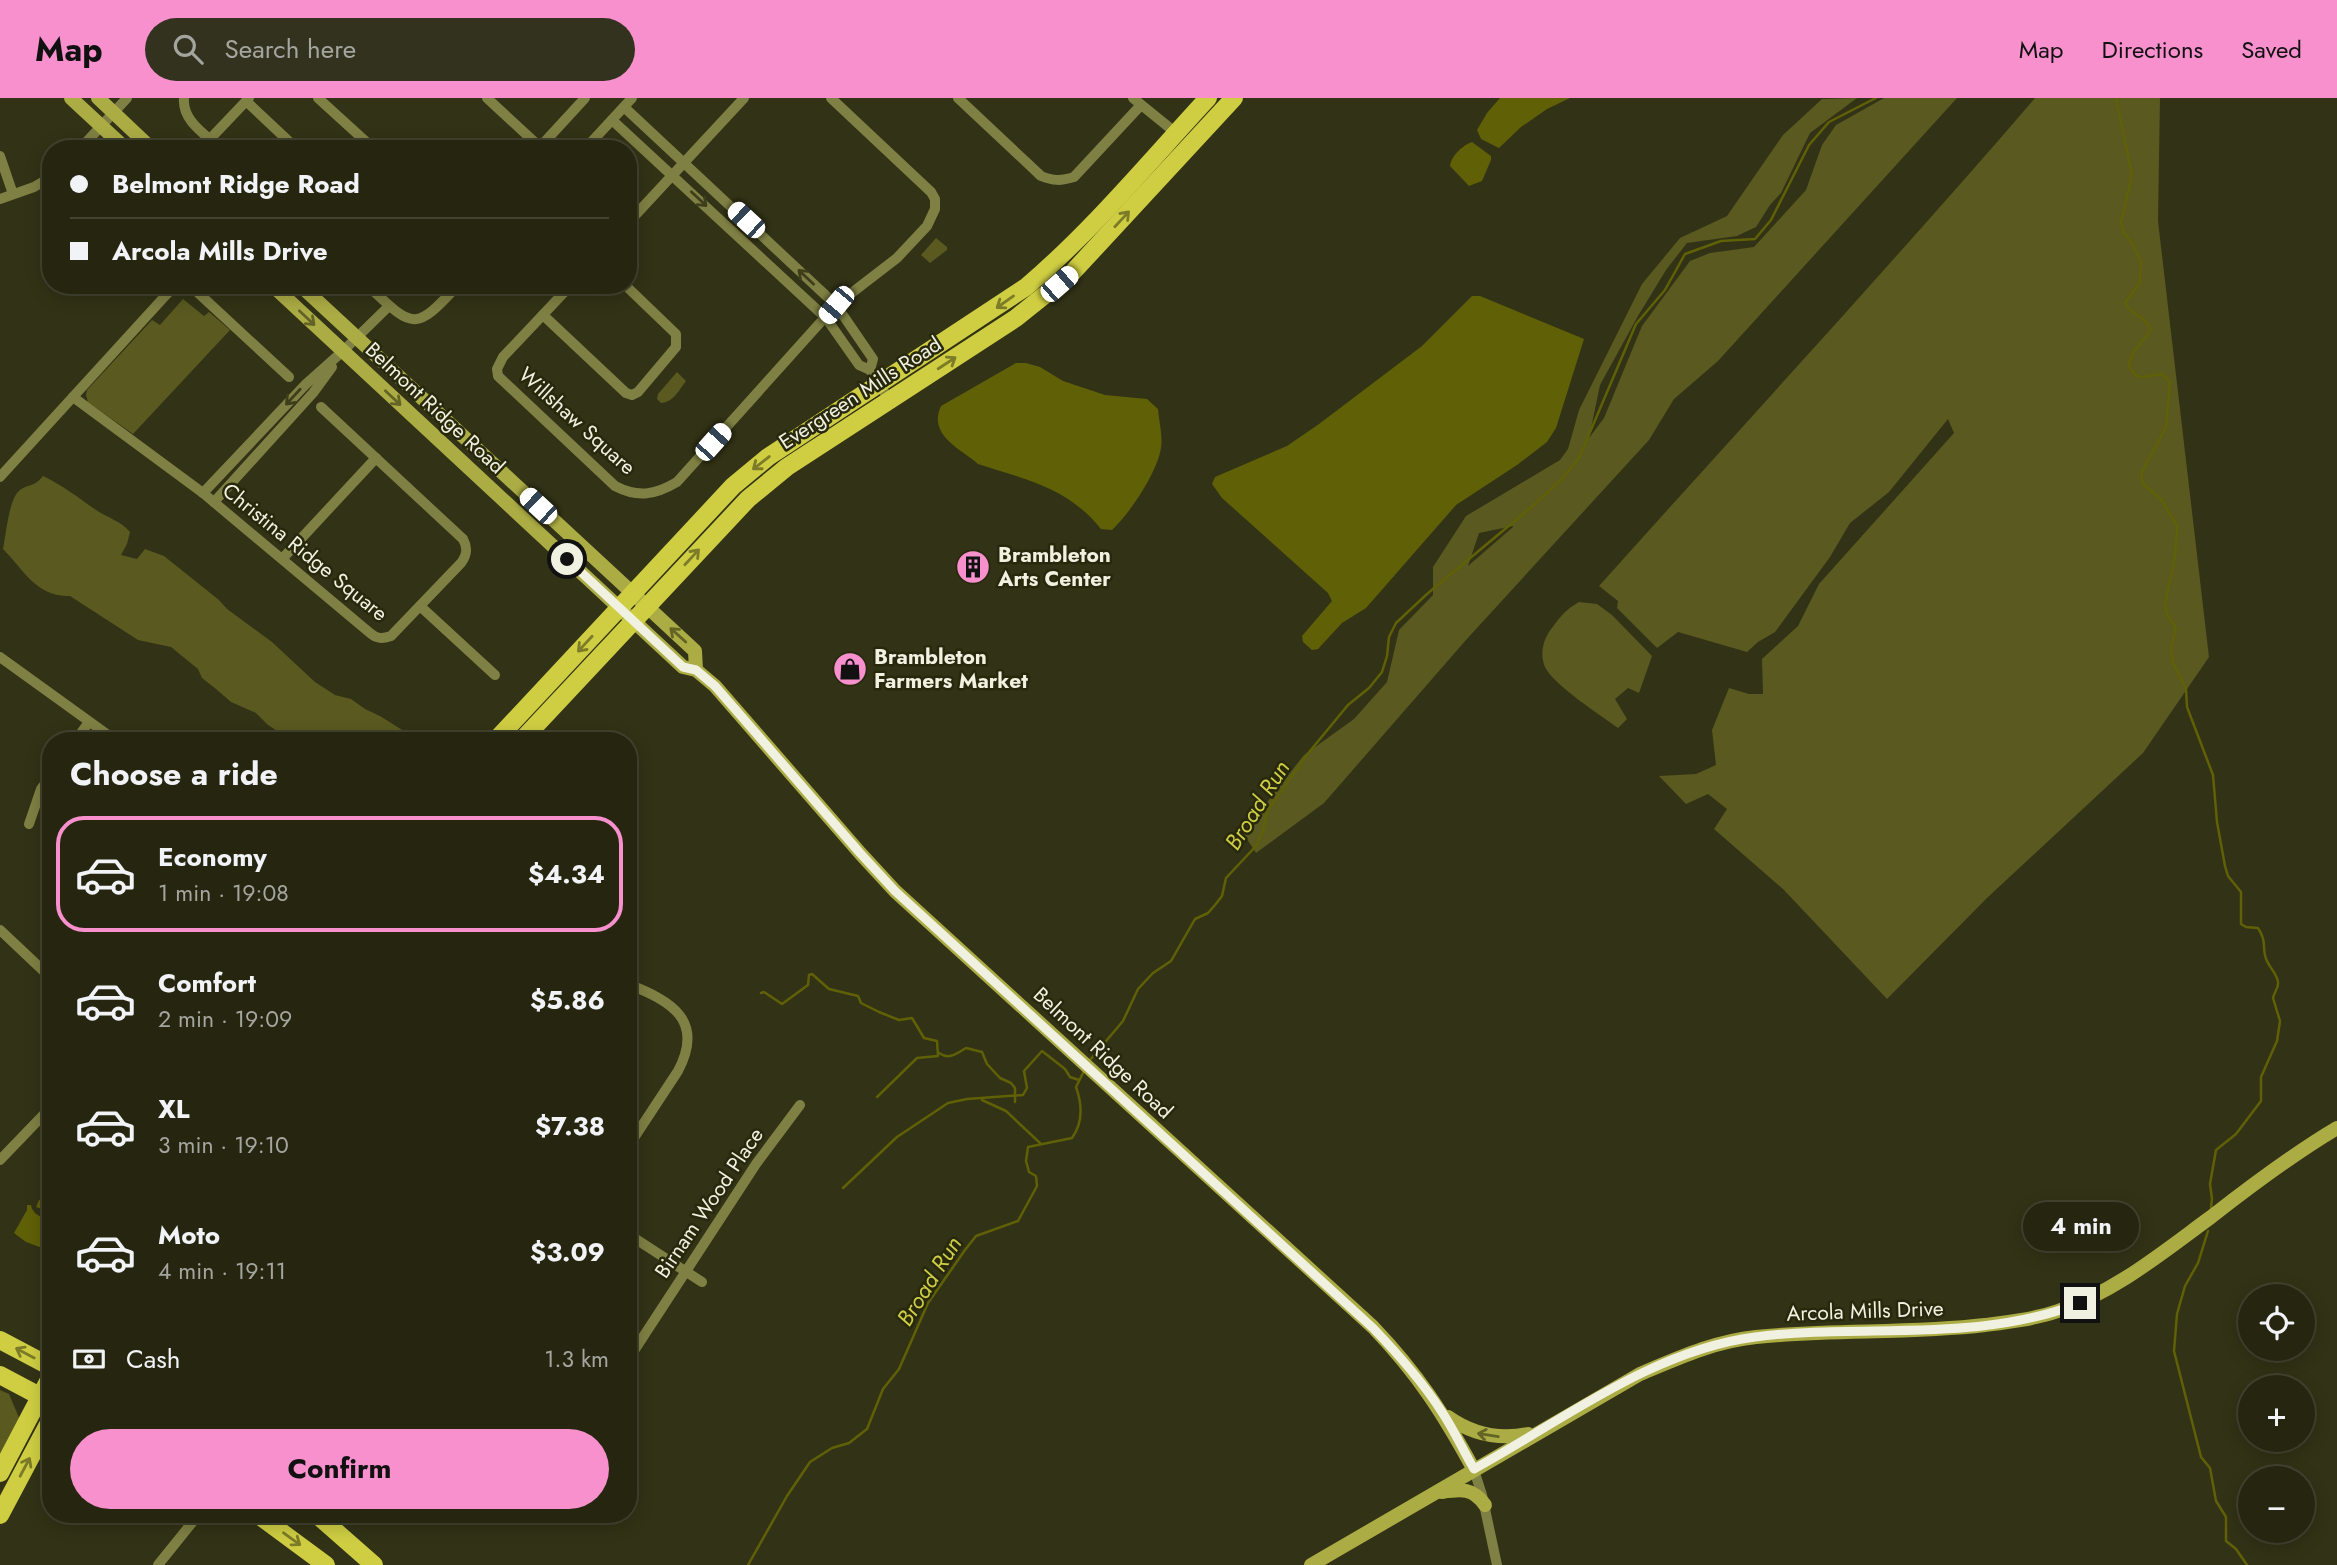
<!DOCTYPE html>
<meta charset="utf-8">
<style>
:root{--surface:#262610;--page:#32321e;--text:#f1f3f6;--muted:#a4a59f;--line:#424330;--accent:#f790cd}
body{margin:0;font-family:Jost,sans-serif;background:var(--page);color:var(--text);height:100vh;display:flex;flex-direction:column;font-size:26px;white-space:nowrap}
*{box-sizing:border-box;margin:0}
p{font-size:23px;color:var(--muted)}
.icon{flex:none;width:38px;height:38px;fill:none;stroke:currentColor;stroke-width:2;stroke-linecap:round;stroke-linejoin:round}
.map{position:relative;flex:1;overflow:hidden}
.sheet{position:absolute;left:42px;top:634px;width:595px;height:791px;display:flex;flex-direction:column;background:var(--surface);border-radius:28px;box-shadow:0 4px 18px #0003,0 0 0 2px var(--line)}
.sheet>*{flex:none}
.banner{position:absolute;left:42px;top:42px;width:595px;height:154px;border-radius:28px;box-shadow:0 4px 18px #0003,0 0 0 2px var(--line);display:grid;align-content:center;height:154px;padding:0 28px;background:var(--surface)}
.tools{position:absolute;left:2238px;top:1186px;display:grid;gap:14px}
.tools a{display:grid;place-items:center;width:77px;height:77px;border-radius:50%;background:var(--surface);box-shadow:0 4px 18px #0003,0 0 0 2px var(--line);font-size:35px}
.end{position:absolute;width:32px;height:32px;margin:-16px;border:9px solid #f0f1e0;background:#111;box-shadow:0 0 0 4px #111}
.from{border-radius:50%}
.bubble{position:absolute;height:49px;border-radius:24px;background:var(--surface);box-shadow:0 4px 18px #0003,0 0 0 2px var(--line);font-size:23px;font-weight:700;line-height:49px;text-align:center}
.car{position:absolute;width:21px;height:42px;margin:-21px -10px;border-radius:9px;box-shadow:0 0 5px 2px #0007;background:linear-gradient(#fff 24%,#345 0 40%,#fff 0 76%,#345 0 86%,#fff 0)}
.banner b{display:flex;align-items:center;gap:24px;height:66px;font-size:26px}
.banner b+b{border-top:2px solid var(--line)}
.banner i{width:18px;height:18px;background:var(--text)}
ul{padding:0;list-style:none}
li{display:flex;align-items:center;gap:21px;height:116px;margin:0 14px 10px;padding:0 14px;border:4px solid transparent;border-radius:28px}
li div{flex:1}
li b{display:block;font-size:26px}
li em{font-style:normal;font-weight:700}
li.on{border-color:var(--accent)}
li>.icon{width:63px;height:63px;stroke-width:1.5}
h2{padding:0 28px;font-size:32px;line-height:84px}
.pay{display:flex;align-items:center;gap:18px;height:77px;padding:0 28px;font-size:26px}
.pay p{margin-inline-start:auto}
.button{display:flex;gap:14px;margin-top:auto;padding:14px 28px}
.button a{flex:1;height:80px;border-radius:42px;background:var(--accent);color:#111;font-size:28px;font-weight:700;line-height:80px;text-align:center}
header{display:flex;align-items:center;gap:42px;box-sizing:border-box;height:98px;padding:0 35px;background:var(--accent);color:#111}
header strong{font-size:33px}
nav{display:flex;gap:38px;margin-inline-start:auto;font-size:24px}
.search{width:490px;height:63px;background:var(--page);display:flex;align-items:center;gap:18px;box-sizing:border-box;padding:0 24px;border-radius:38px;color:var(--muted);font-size:26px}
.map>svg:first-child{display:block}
</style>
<header>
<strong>Map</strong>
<div class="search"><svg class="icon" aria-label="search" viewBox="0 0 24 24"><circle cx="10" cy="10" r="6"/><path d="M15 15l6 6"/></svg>Search here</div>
<nav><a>Map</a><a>Directions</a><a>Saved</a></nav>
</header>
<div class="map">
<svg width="2337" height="1467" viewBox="0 0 2337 1467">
<rect width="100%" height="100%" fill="#323216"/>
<!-- green -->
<g fill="#595920" fill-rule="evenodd">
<path d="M1857,0L1810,35L1781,95L1770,107L1756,129L1737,138L1687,145L1666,172L1638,218L1600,287L1589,340L1604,320L1642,228L1690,163L1710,155L1754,149L1806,92L1822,47L1836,27L1884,0H1957L1718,263L1674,301L1649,342L1466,542L1324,705L1256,755L1243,735L1304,657L1354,621L1387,584L1399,532L1433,497V469L1466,418L1560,362L1568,351L1579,312L1642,186L1680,140L1727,118L1783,37L1822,1ZM1513,428V429L1468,468L1479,435Z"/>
<path d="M2035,0H2160L2158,123L2209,559L2143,655L1987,800L1887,901L1783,791L1714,731L1727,711L1708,696L1686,706L1659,678L1696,676L1716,667L1712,632L1729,590L1749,596H1763L1762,561L1798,528L1819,486L1954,335L1948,321L1889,394L1850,425L1830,459L1775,534L1758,544L1747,554L1678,534L1657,550L1617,510L1618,503L1599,488C1745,325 1893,165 2035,0Z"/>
<path d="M936,140L947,149V152L930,165L921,157Z"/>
<path d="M183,201L204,218L209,214L230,232L133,336L88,304L86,297L87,292L152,222L160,227Z"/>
<path d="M677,274L686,283C679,292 674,304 661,305L657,301L658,296Z"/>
<path d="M43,378C62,387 79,400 96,412C108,420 121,423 130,434L127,446L121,457L137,461L145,451L164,458L219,502L227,511L272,544L315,584L335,597L351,601L365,611L380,618L418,642H291L268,627L256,615L231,604L216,591L202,580L198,571L171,549L138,542L70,498C36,499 24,472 3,451C6,436 9,400 20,392C30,385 33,390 43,378Z"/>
<path d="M1579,504L1597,506L1612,517L1652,558L1639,595L1628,590L1615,601L1627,621L1618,630C1599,616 1558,590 1546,571C1539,557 1543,541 1552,530C1560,519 1566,511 1579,504Z"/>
<path d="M0,1292L9,1296L20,1322L0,1360Z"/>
</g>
<!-- water -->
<g fill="#606007">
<path d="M1500,0H1570L1547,11L1521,29L1499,50L1481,41L1477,32L1487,15Z"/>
<path d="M1472,44L1491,58V62L1482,83L1469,88L1450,68C1451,58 1463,47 1472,44Z"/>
<path d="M1472,198H1480L1584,241L1556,330L1547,344L1517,367L1456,407L1366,510L1342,525L1318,551L1312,552L1303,544L1302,538L1332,503L1328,495L1222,400L1212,386L1215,379L1287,348L1319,326L1422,248Z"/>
<path d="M1016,265H1026L1040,269L1063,283L1105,297L1147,301L1158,311C1159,324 1163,338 1161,350C1157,375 1130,415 1112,432L1101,431C1067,389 1027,382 978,366C963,352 927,338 941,308Z"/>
<path d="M39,1102L51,1105V1146L48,1152L26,1144L14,1135L27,1112V1107H31C32,1115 41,1121 48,1119L42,1111L36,1109Z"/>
</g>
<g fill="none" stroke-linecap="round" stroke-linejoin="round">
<!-- stream -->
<g stroke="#606007" stroke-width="2.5">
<path d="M2116,0L2132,77L2121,125L2124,135L2133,146L2141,165L2140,184L2125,205C2131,217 2147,219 2151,232L2133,255L2129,267C2137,287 2148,276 2162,276L2170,284L2166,329L2141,376L2143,386L2161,401L2177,428L2175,459L2165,506L2167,516L2176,530L2171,551L2173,565L2186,591L2187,609L2213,677L2217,724L2225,768L2228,778L2241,794V826L2246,829L2258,830C2268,845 2261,851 2267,863C2270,870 2277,876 2278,884C2279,890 2274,894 2273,900L2280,923L2277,943L2261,979V1003L2236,1036L2216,1052L2210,1086L2212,1101L2211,1110"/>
<path d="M761,895L764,894L782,906L808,887L809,877L812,876L829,891L858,898L861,905L879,914L899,922L912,920L924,940L937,943L938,958L917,960L877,999"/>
<path d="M939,955C949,962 956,956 966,950L982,954L987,966L1000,980L1011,985L1015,990V1004"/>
<path d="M1090,962L1123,923L1138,891L1153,875L1171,863L1195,821L1208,815L1215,807L1222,798L1226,780L1256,748L1263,733L1267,713L1310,653L1348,607L1369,590L1382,574L1387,558L1389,539L1396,525L1427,496L1529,411L1561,382L1579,360L1636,226L1665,192L1685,156L1721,143L1755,141L1771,122L1809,47L1829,24L1876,0"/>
<path d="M982,1002L1006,1013L1040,1045"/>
<path d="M843,1090L897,1039L948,1005L967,1001L1023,997L1027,990L1024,973L1042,953L1065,971L1070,979L1079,982"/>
<path d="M2208,1133L2198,1165L2185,1188L2177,1216L2174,1253L2201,1359L2210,1370L2216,1403L2226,1419V1443L2236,1451L2247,1467"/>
<path d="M748,1467L787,1398L810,1364L832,1350L849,1345L867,1331L883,1291L899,1271L928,1205L965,1152L976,1138L1018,1123L1037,1088L1036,1078L1029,1074L1026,1063L1028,1049L1072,1040C1083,1025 1082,1006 1076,989L1085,971"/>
</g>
<!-- street -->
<g stroke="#7f8043" stroke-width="10">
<path d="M184,0C182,23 205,36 221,51"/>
<path d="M318,0L374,51"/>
<path d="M487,0L542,51"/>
<path d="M958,0L1041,78C1053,83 1061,83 1074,79L1141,7"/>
<path d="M1133,0L1176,35"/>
<path d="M246,3L297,51"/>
<path d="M624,9L836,207L873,261L870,272"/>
<path d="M612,22L826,220L859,267L870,272L890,303"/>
<path d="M210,41L249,0"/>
<path d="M540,49L585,0"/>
<path d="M80,51L127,0"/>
<path d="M585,51L632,0"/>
<path d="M0,58L13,96"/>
<path d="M0,101L34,89L51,79"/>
<path d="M628,125L744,0"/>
<path d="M185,187L195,192L289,279"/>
<path d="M367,187C413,230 414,235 458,187"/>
<path d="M571,187L503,259L497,271L498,278L615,388C638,400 655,397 677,384L836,207L897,160L927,128L935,111V101L931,94L831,0"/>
<path d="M543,217L626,295L632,297L638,294L676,249V236L625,187"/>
<path d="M73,299L203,395L370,535C377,541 382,541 391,538L461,465C467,457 468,450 463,441L321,309"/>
<path d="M0,379L166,197L173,190L180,187"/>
<path d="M203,395L306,286L343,253L389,208"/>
<path d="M214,404L313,295L332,269"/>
<path d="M283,460L376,360"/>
<path d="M420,508L495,577"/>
<path d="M0,559L115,642"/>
<path d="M76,642L89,624"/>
<path d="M29,726L41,691L51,678"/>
<path d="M0,832L51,880"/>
<path d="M628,886C671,903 705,922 678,973L628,1049"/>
<path d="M0,1062L51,1009"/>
<path d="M628,1136L702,1184"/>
<path d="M628,1262L756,1066L800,1007"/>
<path d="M1474,1372L1482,1397L1497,1467"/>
<path d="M158,1467L199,1416"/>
</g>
<!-- secondary -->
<g stroke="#acac45" stroke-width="14">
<path d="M71,0L126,51"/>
<path d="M98,0L152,51"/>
<path d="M272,187L683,569L696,572L715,588L860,755L895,793L1373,1229C1418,1276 1443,1315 1474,1372"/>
<path d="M300,187L695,553L696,572"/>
<path d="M1448,1319C1472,1336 1499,1342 1528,1336"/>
<path d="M1442,1394C1462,1391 1473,1390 1485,1407"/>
<path d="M1311,1467L1640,1276C1678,1260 1715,1243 1756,1239C1832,1231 1909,1236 1985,1227C2009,1224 2035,1221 2058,1213C2115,1194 2163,1154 2211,1119C2252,1087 2293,1056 2337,1030"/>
</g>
<!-- primary -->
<g stroke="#cfce42" stroke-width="18">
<path d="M496,642L733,388L768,359L1026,189C1092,133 1149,64 1208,0"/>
<path d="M522,642L748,401L787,369L1016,220L1071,176L1234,0"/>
<path d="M0,1242L51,1269"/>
<path d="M0,1277L49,1303"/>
<path d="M0,1375L51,1278"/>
<path d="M257,1416L326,1467"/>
<path d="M316,1416L374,1467"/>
<path d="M0,1417L51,1321"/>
</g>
</g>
<!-- one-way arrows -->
<defs><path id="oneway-shaft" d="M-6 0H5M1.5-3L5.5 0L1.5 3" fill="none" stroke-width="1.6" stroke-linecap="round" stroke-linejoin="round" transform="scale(1.75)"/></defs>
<g stroke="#3e3e1a">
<use href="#oneway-shaft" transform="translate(699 101) rotate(43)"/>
<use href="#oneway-shaft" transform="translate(806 179) rotate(-137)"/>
<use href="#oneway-shaft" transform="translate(293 299) rotate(133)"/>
</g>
<g stroke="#7c7b27">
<use href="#oneway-shaft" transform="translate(1122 121) rotate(-47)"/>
<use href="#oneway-shaft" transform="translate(1005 204) rotate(145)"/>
<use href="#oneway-shaft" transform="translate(947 265) rotate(-33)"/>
<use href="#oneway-shaft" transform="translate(761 365) rotate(142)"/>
<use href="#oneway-shaft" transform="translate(692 459) rotate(-47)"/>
<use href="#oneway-shaft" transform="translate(585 546) rotate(133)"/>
<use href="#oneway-shaft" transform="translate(25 1255) rotate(-152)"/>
<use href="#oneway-shaft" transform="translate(25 1369) rotate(-62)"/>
<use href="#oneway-shaft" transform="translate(292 1441) rotate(36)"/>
</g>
<g stroke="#636326">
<use href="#oneway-shaft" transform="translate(307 220) rotate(43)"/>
<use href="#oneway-shaft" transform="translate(393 300) rotate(43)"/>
<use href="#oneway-shaft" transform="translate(678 537) rotate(-138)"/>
<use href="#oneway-shaft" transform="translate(1488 1337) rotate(-171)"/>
</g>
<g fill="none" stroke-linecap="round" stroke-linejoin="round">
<!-- route -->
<path stroke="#f0f1e0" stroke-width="9" d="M567,461L683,569L696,572L715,588L860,755L895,793L1373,1230C1398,1256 1422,1283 1442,1314C1454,1332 1463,1352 1474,1371C1562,1323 1653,1252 1755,1239C1863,1225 1976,1246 2080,1205"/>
</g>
<!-- icons -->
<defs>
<g id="building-disc" transform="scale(1.75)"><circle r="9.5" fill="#f790cd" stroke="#28280c"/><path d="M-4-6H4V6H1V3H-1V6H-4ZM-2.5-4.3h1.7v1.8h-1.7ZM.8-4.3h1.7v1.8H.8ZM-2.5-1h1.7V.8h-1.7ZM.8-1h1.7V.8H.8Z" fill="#111"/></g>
<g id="shop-disc" transform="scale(1.75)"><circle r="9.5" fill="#f790cd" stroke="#28280c"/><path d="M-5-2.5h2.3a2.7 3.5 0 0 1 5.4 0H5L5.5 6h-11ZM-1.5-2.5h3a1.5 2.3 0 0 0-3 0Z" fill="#111"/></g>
</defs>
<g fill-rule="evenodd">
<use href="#building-disc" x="973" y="469"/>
<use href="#shop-disc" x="850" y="571"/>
</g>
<g text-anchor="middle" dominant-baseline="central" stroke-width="5" stroke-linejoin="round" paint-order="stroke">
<!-- street labels -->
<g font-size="21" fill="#f0f1e0" stroke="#28280c">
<text transform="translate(860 295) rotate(-33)">Evergreen Mills Road</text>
<text transform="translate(435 310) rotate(43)">Belmont Ridge Road</text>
<text transform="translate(577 323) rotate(42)">Willshaw Square</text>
<text transform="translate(305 454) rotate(39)">Christina Ridge Square</text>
<text transform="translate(1103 955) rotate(43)">Belmont Ridge Road</text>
<text transform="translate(709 1105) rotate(-56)">Birnam Wood Place</text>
<text transform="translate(1865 1213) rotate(-2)">Arcola Mills Drive</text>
</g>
<!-- poi labels -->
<g font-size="21" font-weight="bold" fill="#f0f1e0" stroke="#28280c" text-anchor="start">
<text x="998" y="457">Brambleton<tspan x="998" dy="24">Arts Center</tspan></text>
<text x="874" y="559">Brambleton<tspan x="874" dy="24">Farmers Market</tspan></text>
</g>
<!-- water labels -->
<g font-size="23" font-style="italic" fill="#cecd43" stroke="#28280c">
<text transform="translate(1257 707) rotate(-58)">Broad Run</text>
<text transform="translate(929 1183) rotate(-58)">Broad Run</text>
</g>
</g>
</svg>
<div class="tools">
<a><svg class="icon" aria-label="locate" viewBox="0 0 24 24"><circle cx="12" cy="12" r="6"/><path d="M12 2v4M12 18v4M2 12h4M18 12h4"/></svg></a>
<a>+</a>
<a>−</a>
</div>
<i class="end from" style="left:567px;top:461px"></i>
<i class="end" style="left:2080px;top:1205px"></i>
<div class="bubble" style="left:2023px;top:1104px;width:116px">4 min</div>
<i class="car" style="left:746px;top:122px;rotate:313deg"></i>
<i class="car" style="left:1059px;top:186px;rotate:49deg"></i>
<i class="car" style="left:836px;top:207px;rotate:220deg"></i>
<i class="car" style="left:713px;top:344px;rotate:42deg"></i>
<i class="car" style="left:538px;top:408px;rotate:313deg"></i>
<div class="banner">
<b><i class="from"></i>Belmont Ridge Road</b>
<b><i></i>Arcola Mills Drive</b>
</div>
<section class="sheet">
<h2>Choose a ride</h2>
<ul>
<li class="on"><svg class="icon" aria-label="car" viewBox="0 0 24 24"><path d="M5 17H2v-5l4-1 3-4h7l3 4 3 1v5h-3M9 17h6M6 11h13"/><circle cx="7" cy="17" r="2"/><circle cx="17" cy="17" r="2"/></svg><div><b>Economy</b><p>1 min · 19:08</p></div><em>$4.34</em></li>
<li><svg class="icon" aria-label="car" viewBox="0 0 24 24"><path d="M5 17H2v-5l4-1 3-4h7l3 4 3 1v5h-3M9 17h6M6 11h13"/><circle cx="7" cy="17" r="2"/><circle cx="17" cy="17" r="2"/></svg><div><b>Comfort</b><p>2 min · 19:09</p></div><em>$5.86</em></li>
<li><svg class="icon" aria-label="car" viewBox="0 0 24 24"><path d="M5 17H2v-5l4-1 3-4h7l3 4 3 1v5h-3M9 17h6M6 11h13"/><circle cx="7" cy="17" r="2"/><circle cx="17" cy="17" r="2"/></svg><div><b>XL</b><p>3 min · 19:10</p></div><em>$7.38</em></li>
<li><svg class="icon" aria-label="car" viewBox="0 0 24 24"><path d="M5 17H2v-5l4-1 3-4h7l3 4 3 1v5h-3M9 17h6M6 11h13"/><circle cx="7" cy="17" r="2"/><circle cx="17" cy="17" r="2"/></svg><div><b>Moto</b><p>4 min · 19:11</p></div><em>$3.09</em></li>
</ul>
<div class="pay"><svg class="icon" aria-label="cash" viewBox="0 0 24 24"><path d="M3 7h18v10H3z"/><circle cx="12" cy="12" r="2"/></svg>Cash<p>1.3 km</p></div>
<div class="button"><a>Confirm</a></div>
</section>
</div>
